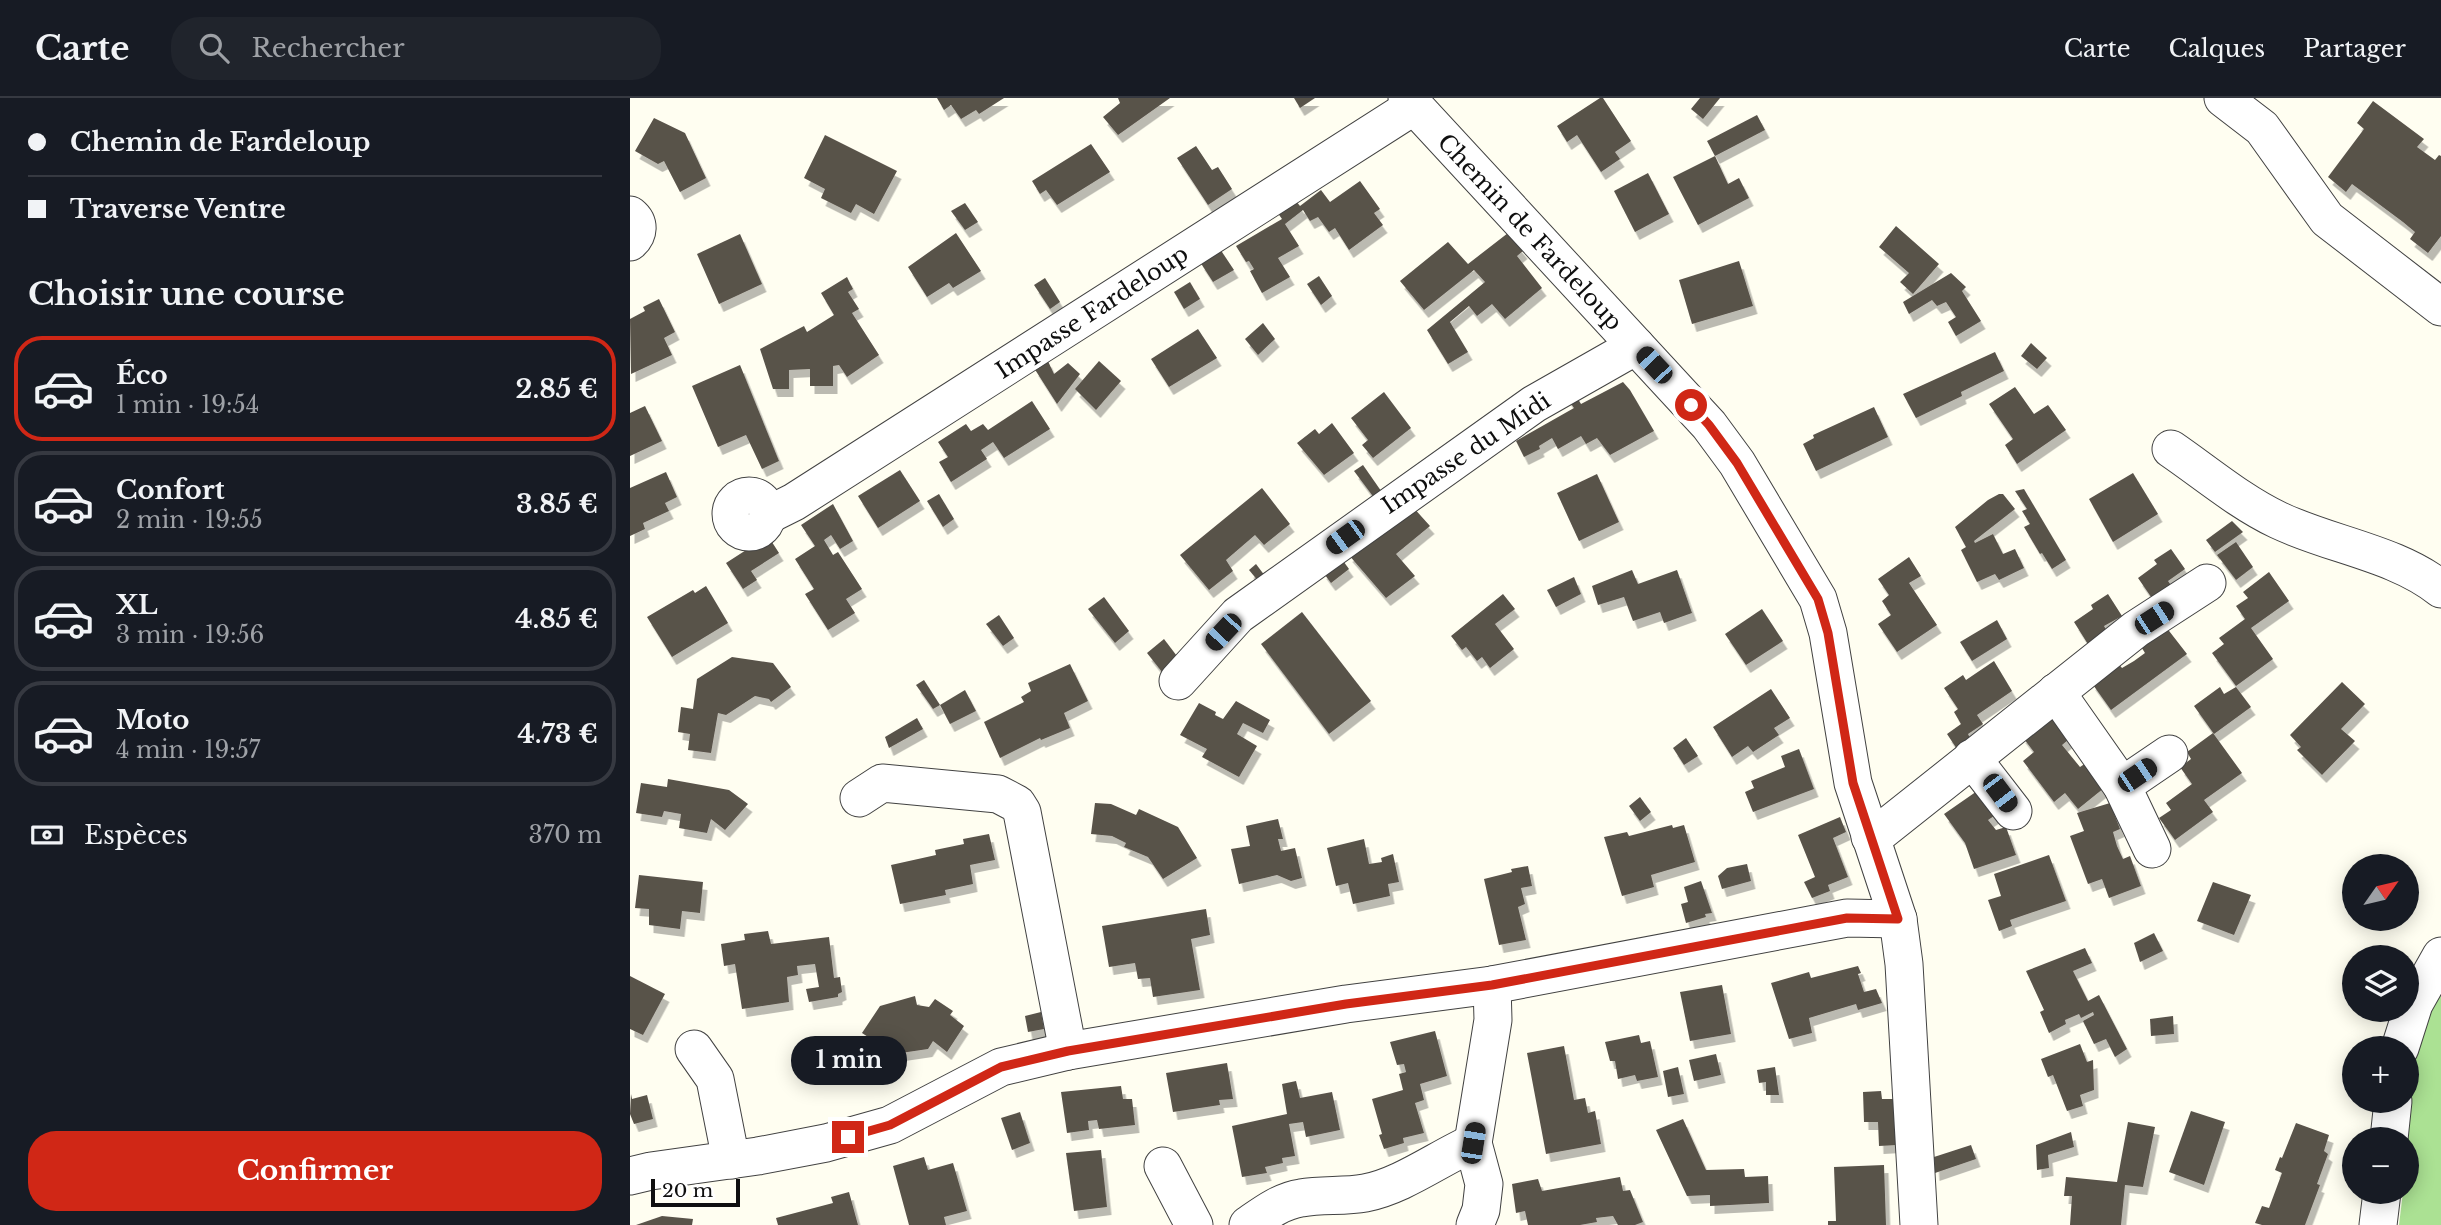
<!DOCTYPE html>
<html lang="fr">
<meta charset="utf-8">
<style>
:root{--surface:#171b24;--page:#20242c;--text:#f1f3f6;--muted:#9ea1a6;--line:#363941;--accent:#d02716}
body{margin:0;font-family:"Libre Baskerville",serif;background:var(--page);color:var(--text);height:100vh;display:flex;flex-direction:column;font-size:26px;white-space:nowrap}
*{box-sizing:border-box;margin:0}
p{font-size:23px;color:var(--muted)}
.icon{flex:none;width:38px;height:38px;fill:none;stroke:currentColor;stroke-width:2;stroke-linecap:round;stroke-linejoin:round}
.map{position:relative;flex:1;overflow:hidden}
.details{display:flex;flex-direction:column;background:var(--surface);width:630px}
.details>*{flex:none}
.banner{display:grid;align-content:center;height:154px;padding:0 28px;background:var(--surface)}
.needle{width:46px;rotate:56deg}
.buttons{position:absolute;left:1712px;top:756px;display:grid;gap:14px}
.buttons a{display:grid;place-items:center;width:77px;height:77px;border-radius:50%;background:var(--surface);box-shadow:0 4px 18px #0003;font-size:35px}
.scale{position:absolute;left:21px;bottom:18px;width:89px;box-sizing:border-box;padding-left:7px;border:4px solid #0f0f0f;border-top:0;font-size:19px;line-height:24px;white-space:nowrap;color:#0f0f0f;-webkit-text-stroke:5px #fff;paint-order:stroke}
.end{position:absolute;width:32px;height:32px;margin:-16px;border:9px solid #d02716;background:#fff;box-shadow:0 0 0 4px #fff}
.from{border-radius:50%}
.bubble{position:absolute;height:49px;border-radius:24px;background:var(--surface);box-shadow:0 4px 18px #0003;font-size:23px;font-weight:700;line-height:49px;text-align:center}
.car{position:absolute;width:21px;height:42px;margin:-21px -10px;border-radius:9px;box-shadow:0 0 5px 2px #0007;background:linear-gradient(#222 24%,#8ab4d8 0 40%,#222 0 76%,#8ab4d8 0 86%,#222 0)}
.banner b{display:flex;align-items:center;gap:24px;height:66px;font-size:26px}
.banner b+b{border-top:2px solid var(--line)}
.banner i{width:18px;height:18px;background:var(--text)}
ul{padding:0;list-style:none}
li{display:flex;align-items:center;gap:21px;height:105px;margin:0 14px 10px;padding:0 14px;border:4px solid var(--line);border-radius:28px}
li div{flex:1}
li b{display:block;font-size:26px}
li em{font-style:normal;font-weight:700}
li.on{border-color:var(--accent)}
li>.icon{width:63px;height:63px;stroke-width:1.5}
h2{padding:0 28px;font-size:32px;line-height:84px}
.pay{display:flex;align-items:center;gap:18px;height:77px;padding:0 28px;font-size:26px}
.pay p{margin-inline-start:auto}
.action{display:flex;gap:14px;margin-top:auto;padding:14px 28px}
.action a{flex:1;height:80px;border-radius:28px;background:var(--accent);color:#fff;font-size:28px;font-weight:700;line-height:80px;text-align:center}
header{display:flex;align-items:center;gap:42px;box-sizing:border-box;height:98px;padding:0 35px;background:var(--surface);border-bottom:2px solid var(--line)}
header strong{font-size:33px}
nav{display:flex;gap:38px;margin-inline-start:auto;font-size:24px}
.search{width:490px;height:63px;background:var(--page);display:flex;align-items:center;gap:18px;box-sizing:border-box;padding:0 24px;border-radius:28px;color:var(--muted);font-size:26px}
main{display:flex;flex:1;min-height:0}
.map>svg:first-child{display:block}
</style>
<header>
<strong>Carte</strong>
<div class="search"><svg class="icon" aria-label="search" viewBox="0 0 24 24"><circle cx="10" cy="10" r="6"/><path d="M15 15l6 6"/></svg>Rechercher</div>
<nav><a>Carte</a><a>Calques</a><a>Partager</a></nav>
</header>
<main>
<section class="details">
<div class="banner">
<b><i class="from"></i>Chemin de Fardeloup</b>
<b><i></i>Traverse Ventre</b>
</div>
<h2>Choisir une course</h2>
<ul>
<li class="on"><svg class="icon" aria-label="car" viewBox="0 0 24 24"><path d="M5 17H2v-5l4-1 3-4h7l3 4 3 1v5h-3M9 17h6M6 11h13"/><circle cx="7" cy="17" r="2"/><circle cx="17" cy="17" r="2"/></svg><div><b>Éco</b><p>1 min · 19:54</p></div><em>2.85 €</em></li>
<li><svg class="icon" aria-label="car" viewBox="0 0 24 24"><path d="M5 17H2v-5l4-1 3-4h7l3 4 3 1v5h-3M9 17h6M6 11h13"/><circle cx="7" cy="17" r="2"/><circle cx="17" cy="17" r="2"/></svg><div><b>Confort</b><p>2 min · 19:55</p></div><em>3.85 €</em></li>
<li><svg class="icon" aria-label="car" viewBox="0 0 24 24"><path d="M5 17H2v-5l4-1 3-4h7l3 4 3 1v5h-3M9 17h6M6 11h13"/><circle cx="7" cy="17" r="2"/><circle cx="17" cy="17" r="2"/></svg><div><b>XL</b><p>3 min · 19:56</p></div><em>4.85 €</em></li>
<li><svg class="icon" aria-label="car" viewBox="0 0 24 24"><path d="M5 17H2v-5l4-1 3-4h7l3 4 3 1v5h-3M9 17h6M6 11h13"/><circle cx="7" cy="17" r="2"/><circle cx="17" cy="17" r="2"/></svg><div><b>Moto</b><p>4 min · 19:57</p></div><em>4.73 €</em></li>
</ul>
<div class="pay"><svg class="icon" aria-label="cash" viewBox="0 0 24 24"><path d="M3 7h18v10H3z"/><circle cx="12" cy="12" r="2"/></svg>Espèces<p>370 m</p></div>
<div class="action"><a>Confirmer</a></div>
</section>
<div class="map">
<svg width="1811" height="1127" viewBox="0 0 1811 1127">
<defs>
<filter id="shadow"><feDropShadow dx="4.5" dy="8" stdDeviation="0" flood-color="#0004"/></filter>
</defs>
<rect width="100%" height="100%" fill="#fffef1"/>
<!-- forest -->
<path fill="#abe193" d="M1811,897V1127H1769L1773,1094H1776V1056L1789,928Z"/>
<!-- building -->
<g fill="#59524a" filter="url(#shadow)">
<path d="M307,0H374L349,16L346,12L331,21L321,7L314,12Z"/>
<path d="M488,0H540L488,37L473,19L490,5Z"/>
<path d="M664,0H685L670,10Z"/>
<path d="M970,0H973L1001,43L985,54L990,61L971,74L947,37L937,44L927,28Z"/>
<path d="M1070,0H1090L1073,21L1061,11Z"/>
<path d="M1743,3L1794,41L1787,49L1805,62L1809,57L1811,58V138L1798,155L1780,141L1785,134L1773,124L1722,86L1716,94L1698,79L1734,31L1727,25Z"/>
<path d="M1127,17L1135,32L1085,58L1077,43Z"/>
<path d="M24,20L55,35L76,80L50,94L34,63L28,66L5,53Z"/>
<path d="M195,37L267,73L244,116L226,106L221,115L191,100L195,91L174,80Z"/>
<path d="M461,46L480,74L427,107L416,92L410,96L402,83Z"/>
<path d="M566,48L582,72L588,69L602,91L578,107L547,60Z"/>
<path d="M1085,58L1098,86L1109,80L1119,100L1068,127L1043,79Z"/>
<path d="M1018,75L1039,116L1005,134L984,93Z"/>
<path d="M730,83L750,111L744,115L753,127L719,152L705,130L699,134L688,119L680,123L673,112L655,126L669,148L648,160L660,179L632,195L620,173L624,171L619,163L616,164L606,148L652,121L647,114L666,103L670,108L691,92L700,104Z"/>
<path d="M335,105L348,124L335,132L321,113Z"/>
<path d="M1266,128L1309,166L1283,196L1270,184L1279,175L1249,149Z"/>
<path d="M326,135L351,173L323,190L319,185L297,199L278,169Z"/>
<path d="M878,135L893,153L887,158L912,190L875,221L862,206L847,218L839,208L820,224L838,254L818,266L797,232L855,184L844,172L794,212L770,183L818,144L838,166Z"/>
<path d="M110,136L132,186L89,206L67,156Z"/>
<path d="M590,151L604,172L583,184L570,164Z"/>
<path d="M1109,163L1123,208L1062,226L1049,182Z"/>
<path d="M1321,175L1336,189L1332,193L1351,223L1326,238L1318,224L1326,219L1316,204L1307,208L1302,202L1279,216L1273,204Z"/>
<path d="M689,178L702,198L691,207L677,186Z"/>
<path d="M217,179L223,191L218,194L229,211L222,215L249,257L217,279L209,267L203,268V288H180V271L159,272V291H143L130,251L174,228L177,234L204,217L191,195Z"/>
<path d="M415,180L430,204L420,211L404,187Z"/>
<path d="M560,184L570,201L554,211L544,194Z"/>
<path d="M29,201L45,234L34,240L42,257L1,276L0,221L15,213L13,209Z"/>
<path d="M633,225L645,241L628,257L615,241Z"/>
<path d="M568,231L587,260L539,289L521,261Z"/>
<path d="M1401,245L1417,260L1407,271L1391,258Z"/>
<path d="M1365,254L1374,273L1331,294L1332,298L1286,320L1273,296Z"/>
<path d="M417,261L424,276L438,265L450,276L427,306L404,270Z"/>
<path d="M469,263L491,283L466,312L445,291Z"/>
<path d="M110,267L149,363L132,371L116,337L88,349L62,288Z"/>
<path d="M993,284L1000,292L1024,333L980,357L967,340L956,346L951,338L928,351L922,340L909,348L910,351L894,359L886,343L944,310L935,297L943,293L951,306Z"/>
<path d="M1385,289L1404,316L1418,307L1436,332L1387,366L1375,347L1383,341L1359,306Z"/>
<path d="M754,294L781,330L743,360L732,347L738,342L721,320Z"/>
<path d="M402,303L420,331L374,360L363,344L351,352L357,361L321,384L309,364L318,359L308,344L336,326L341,333L353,326L358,332Z"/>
<path d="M15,308L32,343L0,358V315Z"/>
<path d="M1244,309L1258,339L1186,373L1173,346L1184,340L1183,337Z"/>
<path d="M702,325L724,355L694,377L667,345L685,331L689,336Z"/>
<path d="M733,367L756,400L748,405L724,373Z"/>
<path d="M270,372L290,403L248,430L228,398Z"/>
<path d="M36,374L47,399L35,405L39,413L13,425L15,431L0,438V390Z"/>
<path d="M1503,375L1528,416L1483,444L1459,401Z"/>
<path d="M967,376L989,424L949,443L927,395Z"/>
<path d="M632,390L660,426L634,447L625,437L596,462L603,473L579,492L550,457Z"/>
<path d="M1394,391L1436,462L1422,471L1412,455L1410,456L1394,429L1400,426L1392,413L1397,411L1385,393Z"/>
<path d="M309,396L324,421L313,429L297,403Z"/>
<path d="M1369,396H1373L1385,411L1344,443L1345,445L1363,436L1373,456L1385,451L1394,470L1369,482L1365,476L1347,484L1331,452L1336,449L1325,429L1358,402Z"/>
<path d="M203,406L223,443L210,451L201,437L194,442L203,457L208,454L232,491L216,501L225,515L198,532L175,496L184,491L165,461L185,448L171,427Z"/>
<path d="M782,408L800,428L766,456L785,478L756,500L718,456Z"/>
<path d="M1602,423L1613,434L1585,454L1576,442Z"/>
<path d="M138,438L149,455L121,473L127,482L113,491L96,465Z"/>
<path d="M1606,444L1623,469L1606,482L1587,457Z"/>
<path d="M1541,451L1555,471L1538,483L1545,493L1526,506L1508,480L1527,466L1524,462Z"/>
<path d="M1279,459L1291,478L1279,485L1307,527L1267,554L1248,526L1261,517L1252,503L1259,497L1248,481Z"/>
<path d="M711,460L719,471L701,485L692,473Z"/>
<path d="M626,466L635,478L629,484L619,472Z"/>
<path d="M1002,472L1008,486L1047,472L1062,515L1034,525L1030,514L1003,523L994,499L968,507L962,488Z"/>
<path d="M1639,474L1659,503L1621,530L1643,561L1606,588L1582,555L1594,546L1589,540L1615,521L1606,508L1618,500L1613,494Z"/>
<path d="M944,479L951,496L926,509L917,492Z"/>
<path d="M76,488L98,525L42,559L17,519L63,492L65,495Z"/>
<path d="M873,496L885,511L865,526L884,551L860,570L852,559L847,563L836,549L832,552L821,538Z"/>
<path d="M1478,496L1492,518L1474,528L1480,539L1461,551L1444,524L1463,511L1461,507Z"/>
<path d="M474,499L499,533L485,545L458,511Z"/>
<path d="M1132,511L1153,543L1116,567L1095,536Z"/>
<path d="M672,514L741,603L699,636L631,546Z"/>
<path d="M369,517L384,540L373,548L356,526Z"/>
<path d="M1367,522L1377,541L1342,563L1330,544Z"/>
<path d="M1536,529L1557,556L1481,612L1461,584L1487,564L1492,570L1504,563L1515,555L1510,547Z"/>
<path d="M534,541L553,566L536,579L517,555Z"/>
<path d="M102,559L143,565L161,589L141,604L139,601L125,598L96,617L88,615L81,655L58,652L60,636L48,634L51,609L63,611L67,581Z"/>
<path d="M1364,563L1382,593L1347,617L1353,626L1338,636L1341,642L1327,651L1317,636L1331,626L1324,614L1328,611L1314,590L1333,577L1336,582Z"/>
<path d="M440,566L458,603L434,615L440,630L411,642L410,640L370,660L354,624L394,604L391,599L401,593L398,585Z"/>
<path d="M294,582L310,607L303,611L286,587Z"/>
<path d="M1712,584L1735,606L1711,631L1725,643L1692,677L1667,652L1671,649L1660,637Z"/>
<path d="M1590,589L1594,596L1606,589L1621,609L1584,636L1564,608Z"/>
<path d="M1141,591L1160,620L1144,630L1149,637L1123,654L1118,648L1102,659L1083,629Z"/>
<path d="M335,592L346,613L320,626L310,607Z"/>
<path d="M606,603L640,622L633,635L613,625L607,636L627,648L609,679L572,659L577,651L550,637L569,605L586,614L585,617L593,621Z"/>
<path d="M1419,616L1438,642L1432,647L1450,669L1456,665L1474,690L1448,711L1435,695L1424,704L1393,663L1404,654L1391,637Z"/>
<path d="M287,620L293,631L259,650L255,639Z"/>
<path d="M1583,635L1612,675L1574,702L1583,714L1545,742L1529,720L1541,712L1536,705L1562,686L1550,669L1561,661L1557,654Z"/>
<path d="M1056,640L1068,658L1054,667L1043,650Z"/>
<path d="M1169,651L1184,691L1123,714L1115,694L1124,690L1121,683L1155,669L1151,658Z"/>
<path d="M38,681L99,692L118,706L95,732L81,721L77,735L49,730L51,716L34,713L32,719L6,715L11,685L37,689Z"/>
<path d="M1350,691L1367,716L1358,722L1366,732L1376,729L1386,757L1344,771L1335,745L1314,716Z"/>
<path d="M1010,699L1021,714L1010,723L999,708Z"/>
<path d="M465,705L481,706L506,717L509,711L548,729L567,760L533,781L518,759L494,749L496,745L482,738L461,736Z"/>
<path d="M1480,705L1490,731L1483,734L1487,748L1493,761L1500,758L1511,788L1479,800L1472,781L1458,786L1440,738L1454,733L1447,715Z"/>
<path d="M1210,719L1216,734L1203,740L1218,779L1198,787L1200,793L1182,800L1174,784L1185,779L1168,737Z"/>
<path d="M648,721L653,741H648L651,753L665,750L672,780L661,783L647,777L609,786L601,751L620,748L616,728Z"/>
<path d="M1042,727L1043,730L1054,727L1065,764L1021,777L1024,789L992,798L974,739L997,734L999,738Z"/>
<path d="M359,736L365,762L340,767L343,786L315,792L316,797L270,806L261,767L306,757L305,752L334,746L333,741Z"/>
<path d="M734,741L739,766L752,764L751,760L763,756L769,784L758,786L760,798L723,806L718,785L706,788L697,750Z"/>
<path d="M1419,757L1436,803L1380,822L1382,828L1369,833L1358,802L1371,798L1364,776Z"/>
<path d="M1117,766L1121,783L1092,791L1088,778L1097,770Z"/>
<path d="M898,768L902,788L891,790L895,806L888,809L896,842L869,847L854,781L882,774L881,771Z"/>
<path d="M9,777L73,784L70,815L52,813L50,831L19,827V811L5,810Z"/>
<path d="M1071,783L1082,815L1075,816L1076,819L1056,825L1051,806L1058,804L1054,789Z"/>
<path d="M1583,784L1621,797L1604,837L1567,823Z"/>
<path d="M576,811L580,837L561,841L570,892L523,899L520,880L508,881L505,865L479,869L472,828Z"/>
<path d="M138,833L141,846L199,839L204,880L210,879L212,894L208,896V899L179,904L176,891L189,889L185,866L167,868L168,877L157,879L159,904L112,911L105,866L94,868L91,846L115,842L114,836Z"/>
<path d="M1524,835L1533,853L1510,864L1504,845Z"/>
<path d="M1455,850L1462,865L1443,873L1458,903L1469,897L1497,951L1485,959L1476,941L1464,946L1453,923L1464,917L1463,914L1451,920L1449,916L1435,922L1436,926L1419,935L1410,914L1414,912L1396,873Z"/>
<path d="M1228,868L1231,875L1228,876L1234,894L1246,891L1252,905L1228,912L1226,906L1179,920L1182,935L1159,941L1141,885L1179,874L1181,880Z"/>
<path d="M0,878L35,896L13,937L0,931Z"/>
<path d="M1092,887L1101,936L1060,943L1050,894Z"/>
<path d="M285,898L287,907L299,909L305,901L323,913L320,917L334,928L317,954L303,943L298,951L264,956L232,935L250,908Z"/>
<path d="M411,914L414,931L398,934L395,918Z"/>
<path d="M1543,918L1544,936L1521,938L1520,921Z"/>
<path d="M805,933L817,978L790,986L794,1002L785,1005L794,1035L773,1040L774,1045L754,1051L749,1037L752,1036L742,1001L773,992L769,976L776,974L774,966L767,967L760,944Z"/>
<path d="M1009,937L1011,945L1020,943L1028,979L1007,983L1005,977L988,981L985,963H980L975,944Z"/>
<path d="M1450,946L1457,964L1463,962L1464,992L1450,997L1453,1008L1437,1013L1423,977L1418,979L1411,961Z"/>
<path d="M934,948L944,1002L955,1000L958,1015L965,1013L971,1046L916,1056L897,955Z"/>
<path d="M1086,956L1091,977L1064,983L1059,962Z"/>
<path d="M597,965L603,1001L589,1002L590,1007L543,1014L536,975Z"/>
<path d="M1048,969L1054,996L1038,999L1033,973Z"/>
<path d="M1145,969L1149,997H1136V984L1129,985L1127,972Z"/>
<path d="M666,983L670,1000L702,994L710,1032L676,1039L673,1024L659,1026L665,1058L652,1060L653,1065L635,1069L637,1075L612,1079L602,1028L657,1016L652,986Z"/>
<path d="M491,988L493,1001H502L505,1027L469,1031L467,1022L458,1023L459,1032L437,1035L431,994Z"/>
<path d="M1251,993L1252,1001H1265L1267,1047L1249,1048L1248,1024H1234L1233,994Z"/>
<path d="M1,996L2,1001L17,997L23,1021L4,1026L0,1016Z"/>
<path d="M1561,1013L1595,1024L1574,1087L1539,1074Z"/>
<path d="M390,1014L400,1045L382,1052L371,1020Z"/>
<path d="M1053,1021L1076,1072L1114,1071L1115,1079L1138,1078L1139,1105L1080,1108V1097L1057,1098L1026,1032Z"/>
<path d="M1498,1024L1525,1029L1513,1089L1495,1087L1491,1127H1440L1442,1098H1434L1436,1079L1487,1084Z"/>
<path d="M1666,1025L1699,1037L1694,1053L1698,1056L1687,1086L1690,1087L1675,1127H1632L1625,1125L1632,1108L1639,1110L1652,1075L1645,1072L1650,1059L1652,1060Z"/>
<path d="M1441,1034L1444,1049L1418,1057L1419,1070L1407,1072L1406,1047Z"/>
<path d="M1341,1047L1346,1061L1305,1075L1304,1059Z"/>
<path d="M471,1052L477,1109L444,1113L436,1055Z"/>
<path d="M294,1059L298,1072L323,1065L337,1113L314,1119L316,1127H279L263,1068Z"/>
<path d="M1254,1067L1256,1127H1198V1123H1206L1204,1069Z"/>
<path d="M990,1079L993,1093L1000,1092L1013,1124L1005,1127H988L983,1118L966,1120L967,1124L950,1127H898L895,1113L886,1115L882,1086L908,1081L912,1093Z"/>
<path d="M219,1094L228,1127H148L146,1120L203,1105L201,1099Z"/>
<path d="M32,1118L63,1121L62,1127H6Z"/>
</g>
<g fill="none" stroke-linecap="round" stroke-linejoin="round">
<!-- minor casing -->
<g stroke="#424242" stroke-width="39">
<g id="minor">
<path d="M777,0L1079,327L1107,365L1188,501L1198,535L1223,685L1268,821L1274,866L1289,1127"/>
<path d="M1593,0L1632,30L1697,121L1811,209"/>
<path d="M0,117C10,125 9,136 0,144"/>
<path d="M1541,351C1576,375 1610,404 1648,422C1700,447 1766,455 1811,491"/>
<circle cx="119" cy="416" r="18"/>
<path d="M138,417L164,404L784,8"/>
<path d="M548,583L608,517L904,306L1006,248"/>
<path d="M1426,594L1492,688L1522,751"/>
<path d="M1342,660L1383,713"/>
<path d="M1492,688L1539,656"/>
<path d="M229,700L252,685L368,696L387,706L392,714L438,953"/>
<path d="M1240,739L1249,735L1506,531L1577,485"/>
<path d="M1770,950L1784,906L1811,858"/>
<path d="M64,951L85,981L101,1062"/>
<path d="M1759,1041L1763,1003"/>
<path d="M533,1068L564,1127"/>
<path d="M0,1078L21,1073L128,1058L196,1045L260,1027L371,969L438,953L716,906L862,887L1217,820L1268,821"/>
<path d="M618,1127C634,1116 651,1103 671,1100C692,1096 714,1099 735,1095C772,1088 809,1060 843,1045"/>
<path d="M845,1127L851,1112L854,1086L843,1045L863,922L862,887"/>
<path d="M1748,1127L1752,1094"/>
</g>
</g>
<!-- minor -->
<use href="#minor" stroke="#fff" stroke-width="37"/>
</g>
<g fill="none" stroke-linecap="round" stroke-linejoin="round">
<!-- route -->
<path stroke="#d02716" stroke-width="9" d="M218,1039L260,1027L371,969L438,953L716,906L862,887L1217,820L1268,821L1223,685L1198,535L1188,501L1107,365L1079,327L1061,307"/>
</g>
<g text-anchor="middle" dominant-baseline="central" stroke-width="7" stroke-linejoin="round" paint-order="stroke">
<!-- street labels -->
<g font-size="23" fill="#0f0f0f" stroke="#fff">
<text transform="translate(900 134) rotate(47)">Chemin de Fardeloup</text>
<text transform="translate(462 214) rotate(-33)">Impasse Fardeloup</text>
<text transform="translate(836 355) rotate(-34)">Impasse du Midi</text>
</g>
</g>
</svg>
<div class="buttons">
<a><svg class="needle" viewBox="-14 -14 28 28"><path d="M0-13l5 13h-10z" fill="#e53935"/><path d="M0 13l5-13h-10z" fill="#9ea1a6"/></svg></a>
<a><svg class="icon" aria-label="layers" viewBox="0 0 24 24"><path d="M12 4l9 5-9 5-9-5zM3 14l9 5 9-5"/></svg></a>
<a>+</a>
<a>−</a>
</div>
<div class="scale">20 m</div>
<i class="end from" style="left:1061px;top:307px"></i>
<i class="end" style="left:218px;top:1039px"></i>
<div class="bubble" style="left:161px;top:938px;width:116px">1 min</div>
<i class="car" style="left:1024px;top:267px;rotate:317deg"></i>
<i class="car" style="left:715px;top:439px;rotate:234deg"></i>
<i class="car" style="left:1524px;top:520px;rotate:57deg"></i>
<i class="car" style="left:593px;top:534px;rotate:223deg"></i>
<i class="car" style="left:1507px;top:677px;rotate:56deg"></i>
<i class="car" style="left:1370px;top:695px;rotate:143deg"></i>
<i class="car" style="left:843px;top:1045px;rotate:9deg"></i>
</div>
</main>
